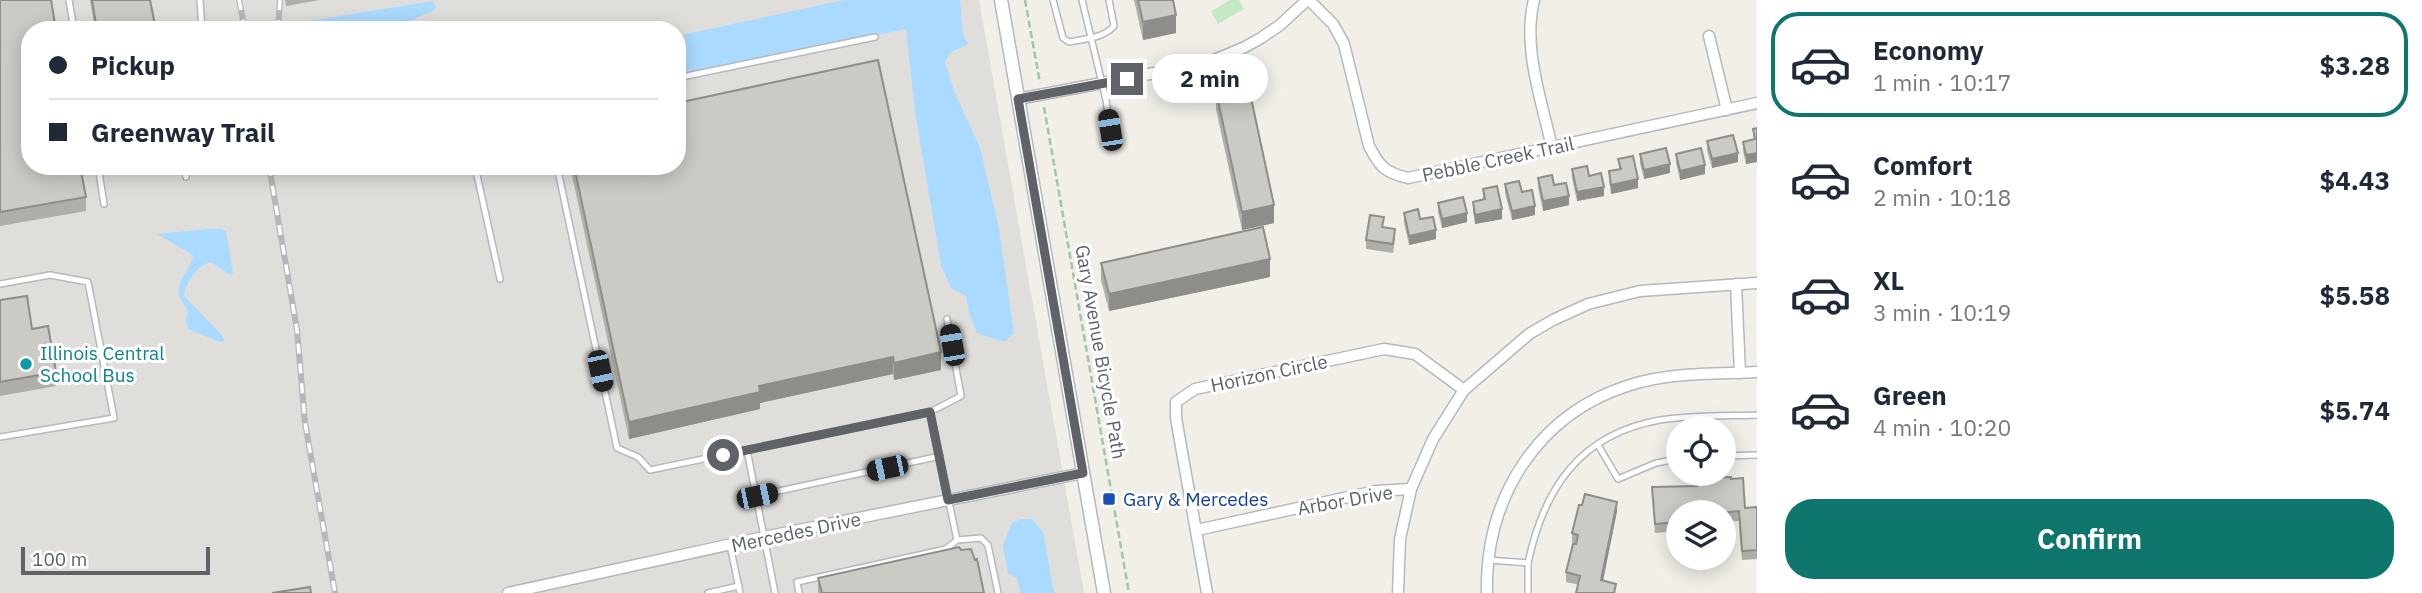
<!DOCTYPE html>
<meta charset="utf-8">
<style>
:root{--surface:#fff;--page:#f6f6f7;--text:#1f2937;--muted:#747a83;--line:#e0e1e3;--accent:#0f766e}
body{margin:0;font-family:"IBM Plex Sans",sans-serif;background:var(--page);color:var(--text);height:100vh;display:flex;flex-direction:column;font-size:26px;white-space:nowrap}
*{box-sizing:border-box;margin:0}
p{font-size:23px;color:var(--muted)}
.icon{flex:none;width:38px;height:38px;fill:none;stroke:currentColor;stroke-width:2;stroke-linecap:round;stroke-linejoin:round}
.map{position:relative;flex:1;overflow:hidden}
.details{display:flex;flex-direction:column;background:var(--surface);width:665px}
.details>*{flex:none}
.top-card{position:absolute;left:21px;top:21px;width:665px;height:154px;border-radius:28px;box-shadow:0 4px 18px #0003;display:grid;align-content:center;height:154px;padding:0 28px;background:var(--surface)}
.buttons{position:absolute;left:1666px;top:416px;display:grid;gap:14px}
.buttons a{display:grid;place-items:center;width:70px;height:70px;border-radius:50%;background:var(--surface);box-shadow:0 4px 18px #0003;font-size:35px}
.scale{position:absolute;left:21px;bottom:18px;width:189px;box-sizing:border-box;padding-left:7px;border:4px solid #5f6368;border-top:0;font-size:19px;line-height:24px;white-space:nowrap;color:#5f6368;-webkit-text-stroke:5px #fff;paint-order:stroke}
.end{position:absolute;width:32px;height:32px;margin:-16px;border:9px solid #5f6368;background:#fff;box-shadow:0 0 0 4px #fff}
.from{border-radius:50%}
.bubble{position:absolute;height:49px;border-radius:24px;background:var(--surface);box-shadow:0 4px 18px #0003;font-size:23px;font-weight:700;line-height:49px;text-align:center}
.car{position:absolute;width:21px;height:42px;margin:-21px -10px;border-radius:9px;box-shadow:0 0 5px 2px #0007;background:linear-gradient(#222 24%,#8ab4d8 0 40%,#222 0 76%,#8ab4d8 0 86%,#222 0)}
.top-card b{display:flex;align-items:center;gap:24px;height:66px;font-size:26px}
.top-card b+b{border-top:2px solid var(--line)}
.top-card i{width:18px;height:18px;background:var(--text)}
ul{padding:12px 0 0;list-style:none}
li{display:flex;align-items:center;gap:21px;height:105px;margin:0 14px 10px;padding:0 14px;border:4px solid transparent;border-radius:28px}
li div{flex:1}
li b{display:block;font-size:26px}
li em{font-style:normal;font-weight:700}
li.selected{border-color:var(--accent)}
li>.icon{width:63px;height:63px;stroke-width:1.5}
.action{display:flex;gap:14px;margin-top:auto;padding:14px 28px}
.action a{flex:1;height:80px;border-radius:28px;background:var(--accent);color:#fff;font-size:28px;font-weight:700;line-height:80px;text-align:center}
main{display:flex;flex:1;min-height:0}
.map>svg:first-child{display:block}
</style>
<main>
<div class="map">
<svg width="1757" height="593" viewBox="0 0 1757 593">
<rect width="100%" height="100%" fill="#f1efe8"/>
<!-- industrial -->
<path fill="#e0deda" fill-rule="evenodd" d="M0,0H979L1084,593H0ZM30,30H677V166H30Z"/>
<!-- green -->
<path fill="#c5e8c5" d="M1230,0H1239L1244,9L1218,24L1211,11Z"/>
<!-- water -->
<g fill="#aadaff">
<path d="M844,0H960L963,34L968,44L950,53L945,62L954,91L980,148L998,223L1014,333L1005,341L997,340L977,333L969,312L966,296L951,288L941,265L915,111L906,29L677,77V36Z"/>
<path d="M433,1L436,9L391,30H287V27L303,22Z"/>
<path d="M207,229H221L226,231L233,273L230,275L211,262C196,266 186,282 184,296L221,334L225,341L220,342L188,329L186,320L188,311C186,306 180,301 179,295C175,281 192,269 193,255L157,234Z"/>
<path d="M1022,519H1032L1043,532L1054,593H1020L1017,578L1008,573L1003,545L1012,523Z"/>
</g>
<g fill="none" stroke-linecap="round" stroke-linejoin="round">
<!-- service casing -->
<g stroke="#b5b8bc" stroke-width="8">
<g id="service">
<path d="M69,0L74,30"/>
<path d="M200,0L202,30"/>
<path d="M1053,0L1063,38L1069,42C1084,39 1104,38 1114,26L1109,0"/>
<path d="M1082,0L1106,100L1110,129"/>
<path d="M677,78L875,37"/>
<path d="M98,166L104,204"/>
<path d="M184,166L186,177"/>
<path d="M475,166L500,279"/>
<path d="M557,166L617,448L638,457L650,470L930,412L957,540L946,549L797,582L799,593"/>
<path d="M0,284L50,275L88,282L114,418L0,437"/>
<path d="M930,412L961,396L947,319"/>
<path d="M1598,445L1618,479L1656,463L1678,459"/>
<path d="M747,450L775,593"/>
<path d="M1724,456L1757,455"/>
<path d="M756,496L940,456"/>
<path d="M957,540L981,538L988,545L998,593"/>
<path d="M730,545L740,593"/>
<path d="M1488,560L1528,563C1544,488 1580,434 1660,420C1692,415 1725,416 1757,415"/>
<path d="M1528,563V593"/>
<path d="M708,593L739,586"/>
</g>
</g>
<!-- minor casing -->
<g stroke="#b5b8bc" stroke-width="13">
<g id="minor">
<path d="M1309,0L1333,24L1344,44L1369,146C1380,167 1384,172 1408,178L1757,103"/>
<path d="M1534,0C1522,48 1542,101 1552,148"/>
<path d="M1709,36L1727,110"/>
<path d="M1018,99L1207,63L1245,47L1261,38L1280,25L1307,0"/>
<path d="M1736,284L1740,373"/>
<path d="M1197,530L1376,491L1411,489"/>
<path d="M508,593L764,537L1083,473"/>
<path d="M1207,593L1176,418V402L1195,389L1384,349L1415,354L1464,390"/>
<path d="M1398,593L1400,539L1411,489L1433,439L1464,390L1529,334L1553,320L1588,304L1640,291L1757,283"/>
<path d="M1487,593C1485,498 1537,414 1630,385C1670,372 1715,374 1757,372"/>
</g>
</g>
<!-- tertiary casing -->
<g stroke="#b5b8bc" stroke-width="15">
<path id="tertiary" d="M1001,0L1104,593"/>
</g>
<!-- path -->
<g stroke="#9cc7a9" stroke-width="2.5" stroke-dasharray="7 3.5" stroke-linecap="butt">
<path d="M1025,0L1040,83"/>
<path d="M1044,107L1129,593"/>
</g>
<!-- service -->
<use href="#service" stroke="#fff" stroke-width="5"/>
<!-- minor -->
<use href="#minor" stroke="#fff" stroke-width="10"/>
<!-- tertiary -->
<use href="#tertiary" stroke="#fff" stroke-width="12"/>
<!-- rail casing -->
<g stroke="#b6b7b8" stroke-width="6">
<g id="rail">
<path d="M239,0L245,30"/>
<path d="M278,30L280,0"/>
<path d="M269,166L297,330L305,423L335,593"/>
</g>
</g>
<!-- rail -->
<use href="#rail" stroke="#fff" stroke-width="3.5" stroke-dasharray="10" stroke-linecap="butt"/>
</g>
<!-- wall -->
<g fill="#afaea9">
<path d="M0,0L86,197V211L0,226Z"/>
<path d="M90,0H150L156,30H95Z"/>
<path d="M285,0H320L286,6Z"/>
<path d="M1134,0H1173L1176,33L1143,40Z"/>
<path d="M1216,91L1274,223L1242,230L1216,109Z"/>
<path d="M1757,128V162L1746,164L1743,151V142L1754,140L1753,129Z"/>
<path d="M1707,141L1738,162L1712,168L1707,150Z"/>
<path d="M1640,154L1670,173L1644,179L1640,163Z"/>
<path d="M1676,154L1705,174L1680,180L1676,163Z"/>
<path d="M1618,159L1638,188L1611,194L1609,180V171L1619,169Z"/>
<path d="M570,166H677L941,370L894,380L893,374L760,403V409L629,439Z"/>
<path d="M1572,169L1589,176L1604,196L1577,201L1572,178Z"/>
<path d="M1538,178L1554,185L1569,205L1543,211L1538,187Z"/>
<path d="M1505,184L1522,192L1535,215L1512,220L1505,193Z"/>
<path d="M1483,189L1502,219L1475,224L1473,211V202L1483,200Z"/>
<path d="M1438,203L1467,222L1442,228L1438,212Z"/>
<path d="M1404,213L1420,219L1436,239L1409,245L1404,222Z"/>
<path d="M1383,227L1395,238L1393,253L1366,249V240Z"/>
<path d="M1101,263L1270,277L1109,311L1101,280Z"/>
<path d="M0,300L32,329L56,372V386L0,396Z"/>
<path d="M1731,479L1745,508L1757,507V559L1742,560L1739,521L1724,522V513H1678V531L1655,533L1652,487L1696,486Z"/>
<path d="M1617,511L1603,581L1616,593L1566,582V572L1576,544L1572,543V533Z"/>
<path d="M961,550L984,593H818V578Z"/>
</g>
<!-- shaded-wall -->
<g fill="#8f8d8a">
<path d="M1176,15V33L1143,40V22Z"/>
<path d="M1738,153V162L1712,168V159Z"/>
<path d="M1757,153V162L1746,164V155Z"/>
<path d="M1670,164V173L1644,179V170Z"/>
<path d="M1705,165V174L1680,180V171Z"/>
<path d="M1638,179V188L1611,194V185Z"/>
<path d="M1604,187V196L1577,201V192Z"/>
<path d="M1569,196V205L1543,211V201Z"/>
<path d="M1274,205V223L1242,230V212Z"/>
<path d="M1535,206V215L1512,220V211Z"/>
<path d="M1502,209V219L1475,224V215Z"/>
<path d="M1467,213V222L1442,228V219Z"/>
<path d="M1436,230V239L1409,245V236Z"/>
<path d="M1270,259V277L1109,311V294Z"/>
<path d="M941,352V370L894,380V363Z"/>
<path d="M893,357V374L760,403V409L629,439V422L759,386Z"/>
<path d="M1617,502V511L1601,590V580Z"/>
</g>
<!-- building -->
<g fill="#cccac5" stroke="#8f8d8a" stroke-width="2">
<path d="M0,0H51L56,30H30V166H80L86,197L0,212Z"/>
<path d="M92,0H150L156,30H97Z"/>
<path d="M1138,0H1173L1176,15L1143,22Z"/>
<path d="M878,60L941,352L894,363L893,357L759,386L760,392L629,422L574,166H677V103Z"/>
<path d="M1248,84L1274,205L1242,212L1216,91Z"/>
<path d="M1757,128V153L1746,155L1743,142L1755,139L1753,129Z"/>
<path d="M1733,135L1738,153L1712,159L1707,141Z"/>
<path d="M1666,148L1670,164L1644,170L1640,154Z"/>
<path d="M1701,148L1705,165L1680,171L1676,154Z"/>
<path d="M1633,156L1638,179L1611,185L1609,171L1621,169L1618,159Z"/>
<path d="M1587,166L1589,176L1601,173L1604,187L1577,192L1572,169Z"/>
<path d="M1552,175L1554,185L1566,183L1569,196L1543,201L1538,178Z"/>
<path d="M1519,181L1522,192L1532,190L1535,206L1512,211L1505,184Z"/>
<path d="M1497,186L1502,209L1475,215L1473,202L1485,199L1483,189Z"/>
<path d="M1463,197L1467,213L1442,219L1438,203Z"/>
<path d="M1418,209L1420,219L1433,217L1436,230L1409,236L1404,213Z"/>
<path d="M1370,215L1384,217L1382,227L1395,229L1393,244L1366,240Z"/>
<path d="M1263,227L1270,259L1109,294L1101,263Z"/>
<path d="M27,296L32,329L48,326L56,372L0,382V300Z"/>
<path d="M1731,477V479L1743,478L1745,508L1757,507V550L1742,551L1739,511L1721,513H1678V522L1655,524L1652,487L1697,486L1696,479Z"/>
<path d="M1585,494L1617,502L1601,580L1616,584L1614,593H1576L1580,576L1566,572L1573,544H1576L1578,535L1572,533L1579,505H1582Z"/>
<path d="M959,547L961,550L971,549L975,560L977,559L984,593H822L818,578Z"/>
<path d="M310,587L311,593H272Z"/>
</g>
<g fill="none" stroke-linecap="round" stroke-linejoin="round">
<!-- route -->
<path stroke="#5f6368" stroke-width="9" d="M723,455L930,412L948,500L1083,473L1018,99L1127,79"/>
</g>
<!-- markers -->
<circle fill="#0f9aa8" stroke="#fff" stroke-width="2.5" cx="26" cy="364" r="7"/>
<rect fill="#1a4fb4" stroke="#fff" stroke-width="2.5" x="1102" y="492" width="14" height="14" rx="3.5"/>
<g text-anchor="middle" dominant-baseline="central" stroke-width="6" stroke-linejoin="round" paint-order="stroke">
<!-- street labels -->
<g font-size="19" fill="#5f6368" stroke="#fff">
<text transform="translate(1498 159) rotate(-12)">Pebble Creek Trail</text>
<text transform="translate(1101 352) rotate(80)">Gary Avenue Bicycle Path</text>
<text transform="translate(1269 373) rotate(-12)">Horizon Circle</text>
<text transform="translate(1345 500) rotate(-10)">Arbor Drive</text>
<text transform="translate(796 532) rotate(-12)">Mercedes Drive</text>
</g>
<!-- culture labels -->
<g font-size="19" fill="#0d838f" stroke="#fff" text-anchor="start">
<text x="40" y="353">Illinois Central<tspan x="40" dy="22">School Bus</tspan></text>
</g>
<!-- transit labels -->
<g font-size="19" fill="#164399" stroke="#fff" text-anchor="start">
<text x="1123" y="499">Gary &amp; Mercedes</text>
</g>
</g>
</svg>
<div class="buttons">
<a><svg class="icon" aria-label="locate" viewBox="0 0 24 24"><circle cx="12" cy="12" r="6"/><path d="M12 2v4M12 18v4M2 12h4M18 12h4"/></svg></a>
<a><svg class="icon" aria-label="layers" viewBox="0 0 24 24"><path d="M12 4l9 5-9 5-9-5zM3 14l9 5 9-5"/></svg></a>
</div>
<div class="scale">100 m</div>
<i class="end from" style="left:723px;top:455px"></i>
<i class="end" style="left:1127px;top:79px"></i>
<div class="bubble" style="left:1152px;top:54px;width:116px">2 min</div>
<i class="car" style="left:1110px;top:130px;rotate:351deg"></i>
<i class="car" style="left:952px;top:345px;rotate:350deg"></i>
<i class="car" style="left:600px;top:371px;rotate:168deg"></i>
<i class="car" style="left:887px;top:468px;rotate:258deg"></i>
<i class="car" style="left:757px;top:496px;rotate:78deg"></i>
<div class="top-card">
<b><i class="from"></i>Pickup</b>
<b><i></i>Greenway Trail</b>
</div>
</div>
<section class="details">
<ul>
<li class="selected"><svg class="icon" aria-label="car" viewBox="0 0 24 24"><path d="M5 17H2v-5l4-1 3-4h7l3 4 3 1v5h-3M9 17h6M6 11h13"/><circle cx="7" cy="17" r="2"/><circle cx="17" cy="17" r="2"/></svg><div><b>Economy</b><p>1 min · 10:17</p></div><em>$3.28</em></li>
<li><svg class="icon" aria-label="car" viewBox="0 0 24 24"><path d="M5 17H2v-5l4-1 3-4h7l3 4 3 1v5h-3M9 17h6M6 11h13"/><circle cx="7" cy="17" r="2"/><circle cx="17" cy="17" r="2"/></svg><div><b>Comfort</b><p>2 min · 10:18</p></div><em>$4.43</em></li>
<li><svg class="icon" aria-label="car" viewBox="0 0 24 24"><path d="M5 17H2v-5l4-1 3-4h7l3 4 3 1v5h-3M9 17h6M6 11h13"/><circle cx="7" cy="17" r="2"/><circle cx="17" cy="17" r="2"/></svg><div><b>XL</b><p>3 min · 10:19</p></div><em>$5.58</em></li>
<li><svg class="icon" aria-label="car" viewBox="0 0 24 24"><path d="M5 17H2v-5l4-1 3-4h7l3 4 3 1v5h-3M9 17h6M6 11h13"/><circle cx="7" cy="17" r="2"/><circle cx="17" cy="17" r="2"/></svg><div><b>Green</b><p>4 min · 10:20</p></div><em>$5.74</em></li>
</ul>
<div class="action"><a>Confirm</a></div>
</section>
</main>
